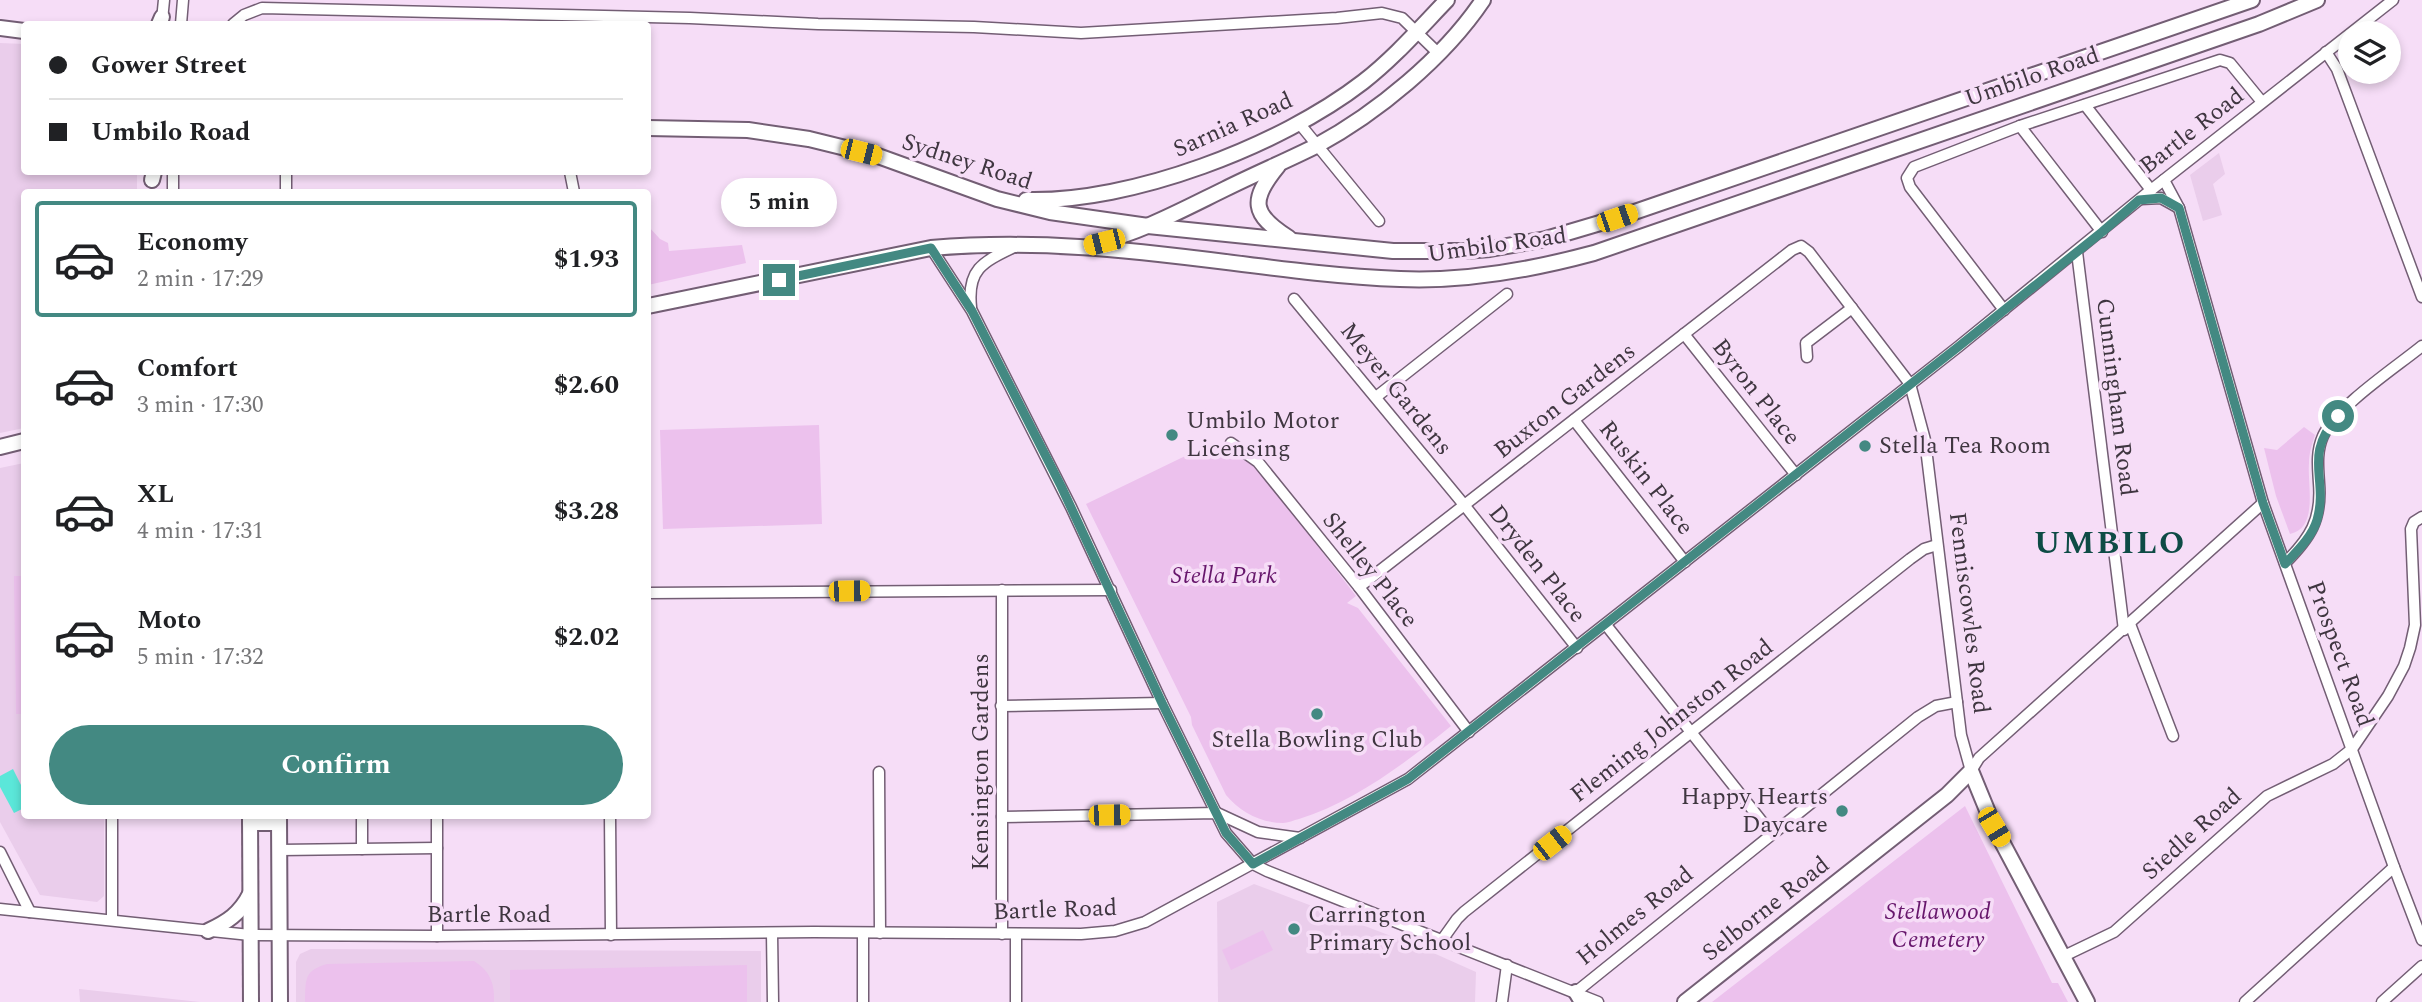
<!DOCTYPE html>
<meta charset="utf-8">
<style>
:root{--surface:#fff;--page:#f6f6f6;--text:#202124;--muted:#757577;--line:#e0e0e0;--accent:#438982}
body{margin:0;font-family:Spectral,serif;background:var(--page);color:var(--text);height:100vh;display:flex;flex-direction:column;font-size:26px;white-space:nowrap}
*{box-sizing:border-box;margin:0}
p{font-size:23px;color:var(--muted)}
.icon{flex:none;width:38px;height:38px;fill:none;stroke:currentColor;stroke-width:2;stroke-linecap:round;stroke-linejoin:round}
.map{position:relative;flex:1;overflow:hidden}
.panel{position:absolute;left:21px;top:189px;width:630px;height:630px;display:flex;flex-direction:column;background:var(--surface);border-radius:7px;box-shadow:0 4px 10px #0003}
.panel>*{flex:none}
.guide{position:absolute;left:21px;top:21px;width:630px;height:154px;border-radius:7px;box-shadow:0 4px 10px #0003;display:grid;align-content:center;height:154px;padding:0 28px;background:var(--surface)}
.fabs{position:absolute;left:2338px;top:21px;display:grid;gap:14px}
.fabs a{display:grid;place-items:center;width:63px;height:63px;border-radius:50%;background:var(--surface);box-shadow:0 4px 10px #0003;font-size:35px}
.end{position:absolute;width:32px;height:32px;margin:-16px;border:9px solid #438982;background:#fff;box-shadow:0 0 0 4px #fff}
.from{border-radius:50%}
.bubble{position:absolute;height:49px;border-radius:24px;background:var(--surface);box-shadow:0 4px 10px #0003;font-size:23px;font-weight:700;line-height:49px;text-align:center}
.car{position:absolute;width:21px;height:42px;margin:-21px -10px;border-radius:9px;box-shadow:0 0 5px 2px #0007;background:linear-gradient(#f5c518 24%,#345 0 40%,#f5c518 0 76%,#345 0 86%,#f5c518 0)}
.guide b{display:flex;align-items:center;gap:24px;height:66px;font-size:26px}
.guide b+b{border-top:2px solid var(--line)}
.guide i{width:18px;height:18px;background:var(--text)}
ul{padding:12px 0 0;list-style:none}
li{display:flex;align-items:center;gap:21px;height:116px;margin:0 14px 10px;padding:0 14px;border:4px solid transparent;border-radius:7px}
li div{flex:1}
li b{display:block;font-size:26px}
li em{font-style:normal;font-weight:700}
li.selected{border-color:var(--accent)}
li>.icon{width:63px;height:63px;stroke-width:1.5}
.button{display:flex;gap:14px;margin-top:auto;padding:14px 28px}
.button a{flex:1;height:80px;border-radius:42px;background:var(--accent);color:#fff;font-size:28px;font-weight:700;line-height:80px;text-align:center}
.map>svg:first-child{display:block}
</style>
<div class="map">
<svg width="2422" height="1002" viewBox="0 0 2422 1002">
<rect width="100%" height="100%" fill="#f6ddf7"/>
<!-- built -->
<g fill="#eacdeb">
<path d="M0,43L24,44V172H137V192H24V428L0,433Z"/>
<path d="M2219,153L2225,174L2213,184L2222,215L2203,221L2190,175Z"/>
<path d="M24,463V816H104V896L97,902L40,895L0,822V468Z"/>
<path d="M1254,884L1420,947L1476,972L1475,1002H1218L1217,902Z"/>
<path d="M311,949L761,951V1002H296V962L300,954Z"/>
<path d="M79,989L200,1002H80Z"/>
</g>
<!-- green -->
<g fill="#ecc1ed">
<path d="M648,226L660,239L668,243L669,251L742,245L746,263L648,285Z"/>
<path d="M819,425L822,524L663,529L660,430Z"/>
<path d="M2304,427L2315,435C2312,444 2309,453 2309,463C2307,484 2319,528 2290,534L2276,496L2264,448L2277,450Z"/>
<path d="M1208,445L1240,453L1254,463L1356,596L1347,603L1358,608L1451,726C1407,762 1354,802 1299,819C1294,820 1288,823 1283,823C1261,823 1240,812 1226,795L1192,725L1191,717L1086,504Z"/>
<path d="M14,576H24V714H16Z"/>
<path d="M1965,806L2052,983H2058L2068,1002H1712Z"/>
<path d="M1263,930L1273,950L1231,970L1222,950Z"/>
<path d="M474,961C490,971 495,984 494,1002H305C306,980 303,971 327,964Z"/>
<path d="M747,965V1002H510V970Z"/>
</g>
<!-- water -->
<path fill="#5be7d9" d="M13,769L24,791V808L14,813L0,787V776Z"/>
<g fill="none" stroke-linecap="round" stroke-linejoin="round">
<!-- street casing -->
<g stroke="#735e74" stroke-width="13">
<g id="street">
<path d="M162,20L164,0"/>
<path d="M181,24L183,0"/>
<path d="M233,24L244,15L262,8L690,18L818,24L974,27L1081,33L1337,18L1382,13L1402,18L1438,53"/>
<path d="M2326,52L2337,69L2422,297"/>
<path d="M2085,105L2151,190"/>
<path d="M1299,123L1379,221"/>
<path d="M2020,126L2102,232"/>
<path d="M286,172V192"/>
<path d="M570,172L574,192"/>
<path d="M2164,180L2179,208L2263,503L2394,867L2422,940"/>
<path d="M173,192V172"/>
<path d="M2141,199L2161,198L2179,208"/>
<path d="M931,248L972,311L1071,507L1162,703L1226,833L1253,864L1267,871L1598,1002"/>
<path d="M2077,252L2124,630"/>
<path d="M1294,299L1465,506L1577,648"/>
<path d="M971,307C967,269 983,262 1014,247"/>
<path d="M2004,310L1910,187L1907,178L1914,167L2020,126L2220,60L2230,63L2262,102"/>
<path d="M1684,334L1796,475"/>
<path d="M1807,357L1806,343L1852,308"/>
<path d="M1376,397L1507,294"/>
<path d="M1574,420L1685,562"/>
<path d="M1231,443L1258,462L1359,587L1469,732"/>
<path d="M2285,563C2310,538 2322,520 2319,483C2318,467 2316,452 2323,436C2337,406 2395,368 2422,346"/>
<path d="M1359,587L1792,250L1801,246L1809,252L1910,384L1925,440L1961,735L1971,771"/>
<path d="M648,593L1111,590"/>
<path d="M2130,624L2173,736"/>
<path d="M1606,625L1771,833"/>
<path d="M1001,706L1162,703"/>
<path d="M1971,771L1979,758L2263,503"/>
<path d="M879,772L880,933"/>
<path d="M112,816V920"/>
<path d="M362,816V849"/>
<path d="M610,816L611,935"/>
<path d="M1002,817L1217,813L1258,832L1300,838"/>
<path d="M280,850L437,848"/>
<path d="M0,852L30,912"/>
<path d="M0,909L250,935L437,936L814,932L1081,934L1115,931L1145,922L1408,779L1958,347L2151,190L2393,0"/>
<path d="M772,933L773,1002"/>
<path d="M863,933V1002"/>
<path d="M1002,934V590"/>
<path d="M1016,934V1002"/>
<path d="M437,936V816"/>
<path d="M1442,940L1457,919L1464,912L1910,559L1924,549L1937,545"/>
<path d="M2064,956L2114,932L2267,796L2333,764L2352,749L2388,696L2404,666L2410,648L2415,625L2411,529L2414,522L2422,517"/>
<path d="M1576,992L1918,717L1936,706L1957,702"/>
<path d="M1502,1002L1507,965"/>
<path d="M2245,1002L2394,867"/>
<path d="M2382,1002L2422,966"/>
</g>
</g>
<!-- secondary casing -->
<g stroke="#735e74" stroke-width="18">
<g id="secondary">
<path d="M159,24L162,17"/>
<path d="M0,28L24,31"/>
<path d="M648,128L748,130L809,139L878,156L997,199L1050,212L1148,226L1393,251H1465L1490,249L1546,239L1617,218L2252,0"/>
<path d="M1278,166C1250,200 1251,214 1289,238"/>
<path d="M152,180L154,172"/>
<path d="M1026,200C1131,203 1280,146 1363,82C1394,58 1420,28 1447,0"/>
<path d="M1093,244C1140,233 1182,210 1225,189C1255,174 1286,161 1316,146C1377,113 1444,58 1483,0"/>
<path d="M648,306L931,248C980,244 1030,244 1079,247C1187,253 1293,275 1400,279C1466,282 1531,270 1594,253L2259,24L2317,0"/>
<path d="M0,447L24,441"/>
<path d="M1971,771L1994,827L2087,1002"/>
<path d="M250,816L251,1002"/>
<path d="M279,816L280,1002"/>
<path d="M250,823H279"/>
<path d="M208,931C227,922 240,914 250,894"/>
<path d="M1576,992L1582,1002"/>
<path d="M1685,1002L1947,795L1971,771"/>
</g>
</g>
<!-- street -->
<use href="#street" stroke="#fff" stroke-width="10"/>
<!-- secondary -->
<use href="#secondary" stroke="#fff" stroke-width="14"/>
</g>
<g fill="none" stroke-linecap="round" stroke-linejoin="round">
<!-- route -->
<path stroke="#438982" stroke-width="9" d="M779,280L931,248L972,311L1061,486L1162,703L1226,833L1253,864L1408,779L1958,347L2102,232L2139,200L2161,198L2179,208L2263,503L2285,564C2297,551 2312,537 2317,520C2329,478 2302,457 2338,416"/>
</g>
<!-- markers -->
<g fill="#438982" stroke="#f6ddf7" stroke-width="2.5">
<circle cx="1172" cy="435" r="7"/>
<circle cx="1865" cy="446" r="7"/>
<circle cx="1317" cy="714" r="7"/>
<circle cx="1842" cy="811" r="7"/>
<circle cx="1294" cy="929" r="7"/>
</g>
<g text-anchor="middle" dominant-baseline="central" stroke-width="7" stroke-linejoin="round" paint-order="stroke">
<!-- street labels -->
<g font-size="24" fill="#3f3640" stroke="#f6ddf7">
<text transform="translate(2032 77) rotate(-19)">Umbilo Road</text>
<text transform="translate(1233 125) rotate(-24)">Sarnia Road</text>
<text transform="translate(2192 131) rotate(-38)">Bartle Road</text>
<text transform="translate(967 162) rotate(18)">Sydney Road</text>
<text transform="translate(1497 245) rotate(-8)">Umbilo Road</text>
<text transform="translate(1396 389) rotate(51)">Meyer Gardens</text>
<text transform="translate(1756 392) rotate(52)">Byron Place</text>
<text transform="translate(2116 397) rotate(83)">Cunningham Road</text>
<text transform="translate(1565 401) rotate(-38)">Buxton Gardens</text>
<text transform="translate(1646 478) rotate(52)">Ruskin Place</text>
<text transform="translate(1537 564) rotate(52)">Dryden Place</text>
<text transform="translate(1370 570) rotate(52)">Shelley Place</text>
<text transform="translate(1969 613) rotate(83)">Fenniscowles Road</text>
<text transform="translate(2340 654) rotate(70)">Prospect Road</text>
<text transform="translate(1672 721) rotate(-38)">Fleming Johnston Road</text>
<text transform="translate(981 762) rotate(-90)">Kensington Gardens</text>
<text transform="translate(2192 834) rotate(-42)">Siedle Road</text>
<text transform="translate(1766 909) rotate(-38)">Selborne Road</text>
<text transform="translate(1055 910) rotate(-2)">Bartle Road</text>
<text x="489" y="915">Bartle Road</text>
<text transform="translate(1635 916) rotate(-39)">Holmes Road</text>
</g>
<!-- poi labels -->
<g font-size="24" fill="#3f3640" stroke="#f6ddf7" text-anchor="start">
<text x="1186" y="421">Umbilo Motor<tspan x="1186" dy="28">Licensing</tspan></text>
<text x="1879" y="446">Stella Tea Room</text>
<text x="1317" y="740" text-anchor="middle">Stella Bowling Club</text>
<text x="1828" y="797" text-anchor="end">Happy Hearts<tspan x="1828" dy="28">Daycare</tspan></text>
<text x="1308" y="915">Carrington<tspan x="1308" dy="28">Primary School</tspan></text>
</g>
<!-- park labels -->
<g font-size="24" font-style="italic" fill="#67176c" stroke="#f6ddf7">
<text x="1224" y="576">Stella Park</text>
<text x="1938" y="912">Stellawood<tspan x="1938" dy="28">Cemetery</tspan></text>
</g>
<!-- district labels -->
<g font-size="32" font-weight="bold" letter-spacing="2" fill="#0d4b45" stroke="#f6ddf7">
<text x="2110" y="543">UMBILO</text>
</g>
</g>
</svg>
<div class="fabs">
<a><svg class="icon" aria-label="layers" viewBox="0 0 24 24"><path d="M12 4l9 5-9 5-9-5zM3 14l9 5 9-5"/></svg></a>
</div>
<i class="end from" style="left:2338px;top:416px"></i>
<i class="end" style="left:779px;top:280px"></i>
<div class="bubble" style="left:721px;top:178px;width:116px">5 min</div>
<i class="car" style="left:861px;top:152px;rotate:104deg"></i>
<i class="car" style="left:1617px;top:218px;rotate:71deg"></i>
<i class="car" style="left:1104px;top:242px;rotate:256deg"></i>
<i class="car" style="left:849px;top:591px;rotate:89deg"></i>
<i class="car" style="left:1109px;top:815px;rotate:89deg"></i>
<i class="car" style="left:1994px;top:827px;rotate:149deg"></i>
<i class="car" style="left:1552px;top:843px;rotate:52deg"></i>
<div class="guide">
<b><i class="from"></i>Gower Street</b>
<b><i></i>Umbilo Road</b>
</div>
<section class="panel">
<ul>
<li class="selected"><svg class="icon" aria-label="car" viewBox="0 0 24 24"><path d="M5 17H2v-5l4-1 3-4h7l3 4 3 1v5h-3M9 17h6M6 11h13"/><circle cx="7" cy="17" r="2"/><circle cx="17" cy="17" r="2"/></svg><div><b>Economy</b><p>2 min · 17:29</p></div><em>$1.93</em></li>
<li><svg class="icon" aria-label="car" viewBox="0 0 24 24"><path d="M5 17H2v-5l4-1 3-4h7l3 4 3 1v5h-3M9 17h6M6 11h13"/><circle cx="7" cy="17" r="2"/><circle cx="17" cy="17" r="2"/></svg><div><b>Comfort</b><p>3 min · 17:30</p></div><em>$2.60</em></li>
<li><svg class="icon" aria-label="car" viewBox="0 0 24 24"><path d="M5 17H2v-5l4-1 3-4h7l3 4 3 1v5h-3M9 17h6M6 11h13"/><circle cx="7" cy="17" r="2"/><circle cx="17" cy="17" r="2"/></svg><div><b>XL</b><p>4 min · 17:31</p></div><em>$3.28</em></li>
<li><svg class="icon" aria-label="car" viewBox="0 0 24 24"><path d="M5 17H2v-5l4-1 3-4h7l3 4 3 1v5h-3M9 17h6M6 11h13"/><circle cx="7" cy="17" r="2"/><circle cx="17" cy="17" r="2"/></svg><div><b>Moto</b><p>5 min · 17:32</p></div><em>$2.02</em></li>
</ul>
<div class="button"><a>Confirm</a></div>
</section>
</div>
